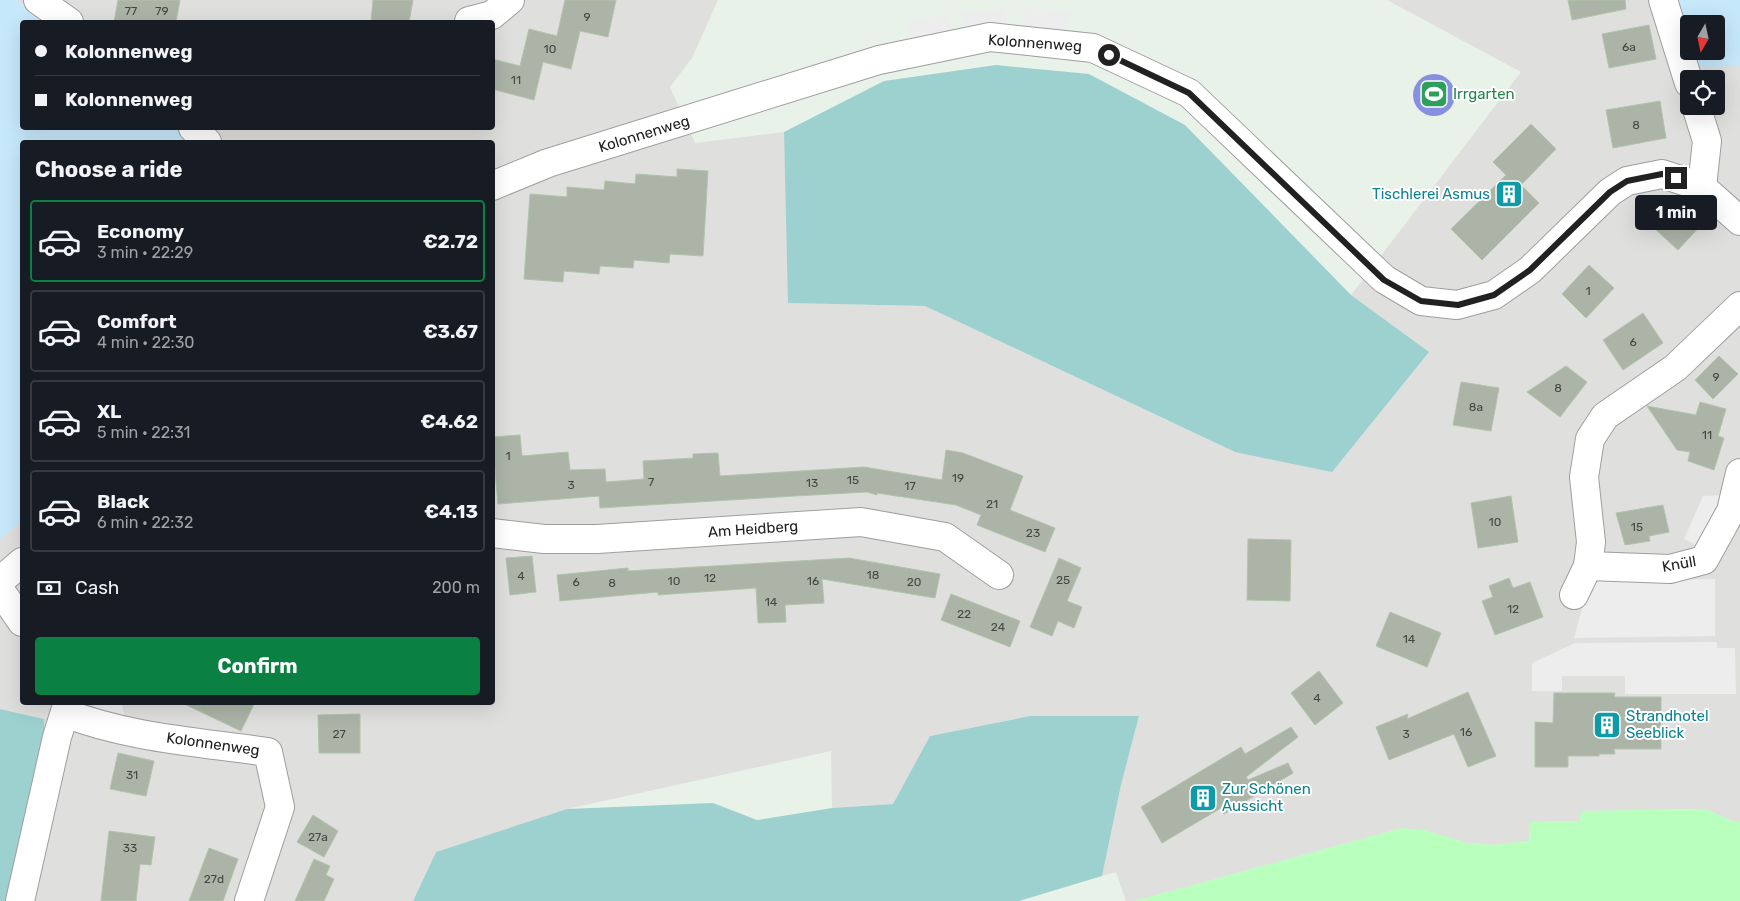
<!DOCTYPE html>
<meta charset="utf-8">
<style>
:root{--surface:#171b24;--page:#242831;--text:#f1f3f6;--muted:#9ea1a6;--line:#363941;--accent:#0b8043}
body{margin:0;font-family:Rubik,sans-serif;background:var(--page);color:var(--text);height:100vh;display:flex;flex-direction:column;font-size:19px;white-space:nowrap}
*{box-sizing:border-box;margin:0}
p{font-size:16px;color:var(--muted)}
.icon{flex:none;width:28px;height:28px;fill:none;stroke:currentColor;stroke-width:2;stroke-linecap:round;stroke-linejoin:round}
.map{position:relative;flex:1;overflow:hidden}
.side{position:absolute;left:20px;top:140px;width:475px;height:565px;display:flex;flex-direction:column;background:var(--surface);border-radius:5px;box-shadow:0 5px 20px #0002}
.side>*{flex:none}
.top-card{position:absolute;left:20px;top:20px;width:475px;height:110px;border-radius:5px;box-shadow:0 5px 20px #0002;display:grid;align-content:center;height:110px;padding:0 15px;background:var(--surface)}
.needle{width:32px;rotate:189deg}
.tools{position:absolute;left:1680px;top:15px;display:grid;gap:10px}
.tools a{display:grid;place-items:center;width:45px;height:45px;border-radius:5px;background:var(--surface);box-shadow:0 5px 20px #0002;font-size:25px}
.end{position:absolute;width:22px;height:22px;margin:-11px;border:6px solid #212121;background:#fff;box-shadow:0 0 0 2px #fff}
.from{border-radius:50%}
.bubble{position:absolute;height:35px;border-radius:5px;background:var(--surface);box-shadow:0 5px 20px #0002;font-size:16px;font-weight:700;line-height:35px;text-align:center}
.top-card b{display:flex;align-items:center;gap:18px;height:48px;font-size:19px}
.top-card b+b{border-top:1px solid var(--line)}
.top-card i{width:12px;height:12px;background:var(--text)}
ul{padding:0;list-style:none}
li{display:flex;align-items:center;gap:15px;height:82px;margin:0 10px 8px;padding:0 5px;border:2px solid var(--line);border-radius:5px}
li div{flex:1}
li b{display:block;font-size:19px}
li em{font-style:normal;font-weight:700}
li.current{border-color:var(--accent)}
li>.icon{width:45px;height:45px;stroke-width:1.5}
h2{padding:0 15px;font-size:22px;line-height:60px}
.pay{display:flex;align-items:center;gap:12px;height:55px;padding:0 15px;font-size:19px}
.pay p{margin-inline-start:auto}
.primary-button{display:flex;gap:10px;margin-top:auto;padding:10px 15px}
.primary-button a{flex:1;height:58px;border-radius:5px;background:var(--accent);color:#fff;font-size:20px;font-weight:700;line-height:58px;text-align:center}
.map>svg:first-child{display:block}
</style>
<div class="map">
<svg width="1740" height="901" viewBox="0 0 1740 901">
<rect width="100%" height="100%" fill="#e9f2e8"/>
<!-- residential -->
<path fill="#dfdfde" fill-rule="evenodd" d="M16,0H718L692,58L670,87L695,143L784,132L789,303L925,306L1235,452L1428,352L1351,295L1521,72L1387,0H1740V822L1732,821L1705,809L1582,811L1580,821L1530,822L1529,841L1493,845L1467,843L1451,838L1402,828L1135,901H1126L1116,872L1102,876L1121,785L1139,716H1030L930,736L893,804L832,808L831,751L567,809L436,852L413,901H9L44,719L0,709V539L22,521V702H492V142H189L177,128H492V22H47ZM1689,24H1716V51H1689ZM1689,79H1716V106H1689Z"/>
<!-- forest -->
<g fill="#9cd1d0">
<path d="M996,65L1089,74L1185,125L1351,295L1429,352L1332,472L1235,452L925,306L788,303L784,132L884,81Z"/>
<path d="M0,709L44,719L45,752L9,901H0Z"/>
<path d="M1030,716H1139L1121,785L1102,876L1019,901H413L436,852L567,809L713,803L757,820L832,808L893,804L930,736Z"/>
</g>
<!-- sand -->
<path fill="#b9ffbd" d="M1705,809L1732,821L1740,822V901H1135L1402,828L1424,830L1467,843L1493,845L1529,841L1530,822L1580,821L1581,811Z"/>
<!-- park -->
<g fill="#c6e8fb">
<path d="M0,0H16L47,22H22V128H177L189,142H22V521L0,539Z"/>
<path d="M1677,0H1740V66L1699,67L1694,51H1716V24H1689V35Z"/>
</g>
<!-- pitch -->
<circle fill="#8690e1" cx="1434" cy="95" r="21"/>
<!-- parking -->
<g fill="#ededed">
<path d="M1022,8L1070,11L1069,31L1024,26Z"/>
<path d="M1006,9L1007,26L963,29L961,13Z"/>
<path d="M949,14L952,31L911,40L907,24Z"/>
<path d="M1726,495L1700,547L1684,539L1703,496Z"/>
<path d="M1715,579V636L1574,638L1587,590L1599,581Z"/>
<path d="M1717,642V648H1735L1736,694H1625V676H1562V691H1532V663L1575,643Z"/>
<path d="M91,703H122L124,716L98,712Z"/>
</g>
<!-- building -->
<g fill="#abb4a7" stroke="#b1c4aa">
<path d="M118,0H180L176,22H114Z"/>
<path d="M373,0H413L409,22H371Z"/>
<path d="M565,0H616L608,37L580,31L571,69L543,62L534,100L492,89V59L520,66L529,29L557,36Z"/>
<path d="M1568,0H1625L1626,9L1572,20Z"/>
<path d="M1649,25L1656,59L1609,68L1602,34Z"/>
<path d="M1660,101L1666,138L1613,148L1606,110Z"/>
<path d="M1531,124L1556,149L1521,185L1539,203L1482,260L1451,229L1506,175L1493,162Z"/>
<path d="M677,169L708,171L703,256L670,254L669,263L634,260L633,268L600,266L599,274L564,271L563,282L524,279L530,194L567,197V187L604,190L605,181L635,184L636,174L677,177Z"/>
<path d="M1679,201L1703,223L1678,250L1654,228Z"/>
<path d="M1589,265L1614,288L1586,318L1562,294Z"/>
<path d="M1643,313L1663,343L1623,370L1603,340Z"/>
<path d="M1719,356L1738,374L1713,399L1695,380Z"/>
<path d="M1566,366L1587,382L1560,417L1527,392Z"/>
<path d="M1461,382L1499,388L1491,431L1453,425Z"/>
<path d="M1700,402L1726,409L1718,436L1724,438L1714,470L1688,461L1690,452L1677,450L1647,406L1696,415Z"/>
<path d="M520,435L522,456L568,452L570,470L605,469L606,482L644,479L643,461L693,458V454L718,453L720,476L864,467L942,480L946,450L963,453L1023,476L1010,510L1055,528L1045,552L977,525L981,515L956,505L877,493V495L867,492L795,496L600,508L599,496L498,504L492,437Z"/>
<path d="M1511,496L1518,542L1478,548L1471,503Z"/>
<path d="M1663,505L1669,532L1649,536L1650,541L1625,545L1616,513Z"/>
<path d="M1248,539L1291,540L1290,601L1247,600Z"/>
<path d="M532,556L536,592L510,595L506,558Z"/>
<path d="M849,558L940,574L935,598L822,579L824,603L785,605L786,622L758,623L756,588L658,595V592L560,601L557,575L628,568V571Z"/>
<path d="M1059,558L1081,568L1067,601L1082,607L1074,628L1058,621L1052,636L1030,627Z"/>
<path d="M1509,578L1513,588L1530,582L1543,617L1495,635L1482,601L1493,597L1489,586Z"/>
<path d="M951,594L1020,621L1010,647L941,620Z"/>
<path d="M1390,612L1441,633L1427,667L1376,646Z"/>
<path d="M1319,671L1343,703L1315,725L1291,693Z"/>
<path d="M1468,692L1496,756L1468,767L1454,734L1389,760L1376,727L1408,714L1407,719Z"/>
<path d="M1554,693H1615L1614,697H1661V749H1614L1615,754H1599V756H1568V767H1535V722L1553,723Z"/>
<path d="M180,702H255L241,731Z"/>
<path d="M360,714V753H319L318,715Z"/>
<path d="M1291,727L1298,737L1246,777L1248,780L1288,763L1293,773L1224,814L1221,808L1162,843L1141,807L1241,747L1245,754Z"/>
<path d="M118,753L154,761L146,796L110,789Z"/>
<path d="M313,815L338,831L324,857L297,842Z"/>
<path d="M109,831L155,837L151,865L140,864L136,901H101Z"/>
<path d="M209,848L238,859L223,901H189Z"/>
<path d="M314,859L330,866L326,875L334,879L324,901H295Z"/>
</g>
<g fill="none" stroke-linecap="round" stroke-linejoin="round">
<!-- minor casing -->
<g stroke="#9e9e9e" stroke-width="30">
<g id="minor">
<path d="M38,0L69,22"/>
<path d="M1663,0L1689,83"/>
<path d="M469,21L492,15L510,0"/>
<path d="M1696,106L1707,141L1702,187"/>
<path d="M193,128L207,142"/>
<path d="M492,186L548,163L879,60L990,37L1093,48L1189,93L1384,279L1421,301L1457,305L1494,295L1530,270L1610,192L1627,181L1662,174L1702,187L1740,221"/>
<path d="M492,533L544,539H597L861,522L945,537L999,575"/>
<path d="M1588,566L1670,569L1704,560L1731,511L1740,473"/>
<path d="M0,581L22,562"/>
<path d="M0,590L22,622"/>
<path d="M1574,595L1588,566L1591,542L1584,477L1590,439L1605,416L1675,368L1740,306"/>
<path d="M65,713C129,738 200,742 268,752L280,807L249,901"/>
<path d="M20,901L57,737L68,702"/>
</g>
</g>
<!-- minor -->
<use href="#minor" stroke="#fff" stroke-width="28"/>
</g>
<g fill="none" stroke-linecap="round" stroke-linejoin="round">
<!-- route -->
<path stroke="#212121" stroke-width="6" d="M1109,55L1189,93L1384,280L1421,301L1458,305L1494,295L1530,270L1610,192L1627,181L1662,174L1676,178"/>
</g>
<!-- icons -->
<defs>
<g id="stadium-square" transform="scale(1.4375)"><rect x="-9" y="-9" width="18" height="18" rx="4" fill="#2e9e5b" stroke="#fff"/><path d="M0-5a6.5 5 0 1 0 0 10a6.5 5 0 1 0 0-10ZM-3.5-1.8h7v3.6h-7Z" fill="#fff"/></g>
<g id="building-square" transform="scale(1.4375)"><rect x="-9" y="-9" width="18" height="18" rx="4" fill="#0f9aa8" stroke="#fff"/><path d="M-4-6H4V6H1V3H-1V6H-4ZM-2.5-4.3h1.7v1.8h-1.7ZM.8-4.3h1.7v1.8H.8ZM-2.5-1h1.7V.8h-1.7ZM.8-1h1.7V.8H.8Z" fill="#fff"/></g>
</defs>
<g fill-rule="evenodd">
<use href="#stadium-square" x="1434" y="94"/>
<use href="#building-square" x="1509" y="194"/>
<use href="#building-square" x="1607" y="725"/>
<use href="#building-square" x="1203" y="798"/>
</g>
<g text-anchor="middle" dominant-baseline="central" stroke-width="4" stroke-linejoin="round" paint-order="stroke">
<!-- number labels -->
<g font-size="12" fill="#444642">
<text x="131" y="11">77</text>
<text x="162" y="11">79</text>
<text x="587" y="17">9</text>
<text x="1629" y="47">6a</text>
<text x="550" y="49">10</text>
<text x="516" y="80">11</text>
<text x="1636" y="125">8</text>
<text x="1588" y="291">1</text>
<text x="1633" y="342">6</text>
<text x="1716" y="377">9</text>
<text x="1558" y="388">8</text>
<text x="1476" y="407">8a</text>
<text x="1707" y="435">11</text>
<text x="508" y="456">1</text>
<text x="958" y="478">19</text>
<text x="853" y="480">15</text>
<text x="651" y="482">7</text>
<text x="812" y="483">13</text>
<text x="571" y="485">3</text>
<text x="910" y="486">17</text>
<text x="992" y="504">21</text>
<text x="1495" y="522">10</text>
<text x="1637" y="527">15</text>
<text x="1033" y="533">23</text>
<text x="873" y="575">18</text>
<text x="521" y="576">4</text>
<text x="710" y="578">12</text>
<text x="1063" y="580">25</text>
<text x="674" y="581">10</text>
<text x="813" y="581">16</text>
<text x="576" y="582">6</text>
<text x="914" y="582">20</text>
<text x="612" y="583">8</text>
<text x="771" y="602">14</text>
<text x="1513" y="609">12</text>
<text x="964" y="614">22</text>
<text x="998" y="627">24</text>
<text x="1409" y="639">14</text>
<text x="1317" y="698">4</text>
<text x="1466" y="732">16</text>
<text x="339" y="734">27</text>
<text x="1406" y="734">3</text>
<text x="132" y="775">31</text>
<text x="318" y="837">27a</text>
<text x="130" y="848">33</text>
<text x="214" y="879">27d</text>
</g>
<!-- street labels -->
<g font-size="15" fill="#212121" stroke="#fff">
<text transform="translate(1035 43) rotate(4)">Kolonnenweg</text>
<text transform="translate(644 134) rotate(-17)">Kolonnenweg</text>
<text transform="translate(753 529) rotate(-4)">Am Heidberg</text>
<text transform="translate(1679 564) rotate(-10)">Knüll</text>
<text transform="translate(213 744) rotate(8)">Kolonnenweg</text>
</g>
<!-- leisure labels -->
<g font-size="15" fill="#27864d" stroke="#fff" text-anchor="start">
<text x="1453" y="94">Irrgarten</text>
</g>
<!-- culture labels -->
<g font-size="15" fill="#0d838f" stroke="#fff" text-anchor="start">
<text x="1490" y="194" text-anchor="end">Tischlerei Asmus</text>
<text x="1626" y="716">Strandhotel<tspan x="1626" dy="17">Seeblick</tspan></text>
<text x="1222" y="789">Zur Schönen<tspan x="1222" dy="17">Aussicht</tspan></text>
</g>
</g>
</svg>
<div class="tools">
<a><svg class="needle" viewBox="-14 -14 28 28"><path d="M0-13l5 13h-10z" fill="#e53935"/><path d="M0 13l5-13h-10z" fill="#9ea1a6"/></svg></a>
<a><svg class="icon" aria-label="locate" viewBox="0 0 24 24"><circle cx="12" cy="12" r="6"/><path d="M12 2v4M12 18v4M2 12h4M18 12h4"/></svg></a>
</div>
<i class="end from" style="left:1109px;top:55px"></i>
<i class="end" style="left:1676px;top:178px"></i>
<div class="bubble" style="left:1635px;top:195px;width:82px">1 min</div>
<div class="top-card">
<b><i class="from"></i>Kolonnenweg</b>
<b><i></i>Kolonnenweg</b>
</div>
<section class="side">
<h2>Choose a ride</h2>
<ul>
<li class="current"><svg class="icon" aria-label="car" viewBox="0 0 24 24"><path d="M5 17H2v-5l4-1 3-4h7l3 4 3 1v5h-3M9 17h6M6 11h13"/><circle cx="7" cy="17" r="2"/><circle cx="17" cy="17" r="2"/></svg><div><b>Economy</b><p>3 min · 22:29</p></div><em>€2.72</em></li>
<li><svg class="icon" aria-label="car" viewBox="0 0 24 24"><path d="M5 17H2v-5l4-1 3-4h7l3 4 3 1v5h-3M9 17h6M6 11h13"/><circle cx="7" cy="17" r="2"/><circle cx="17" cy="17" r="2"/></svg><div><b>Comfort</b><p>4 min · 22:30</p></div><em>€3.67</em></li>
<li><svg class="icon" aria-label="car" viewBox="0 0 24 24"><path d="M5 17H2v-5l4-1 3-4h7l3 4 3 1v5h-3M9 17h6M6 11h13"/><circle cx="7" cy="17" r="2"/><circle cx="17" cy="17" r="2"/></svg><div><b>XL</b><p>5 min · 22:31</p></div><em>€4.62</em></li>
<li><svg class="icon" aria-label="car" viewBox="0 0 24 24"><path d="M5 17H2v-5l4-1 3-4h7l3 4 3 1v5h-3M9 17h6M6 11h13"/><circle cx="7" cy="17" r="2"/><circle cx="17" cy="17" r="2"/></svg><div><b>Black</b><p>6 min · 22:32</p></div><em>€4.13</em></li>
</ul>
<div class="pay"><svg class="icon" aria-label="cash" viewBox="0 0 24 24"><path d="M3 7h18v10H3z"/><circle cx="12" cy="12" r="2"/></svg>Cash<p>200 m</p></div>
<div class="primary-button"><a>Confirm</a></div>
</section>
</div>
